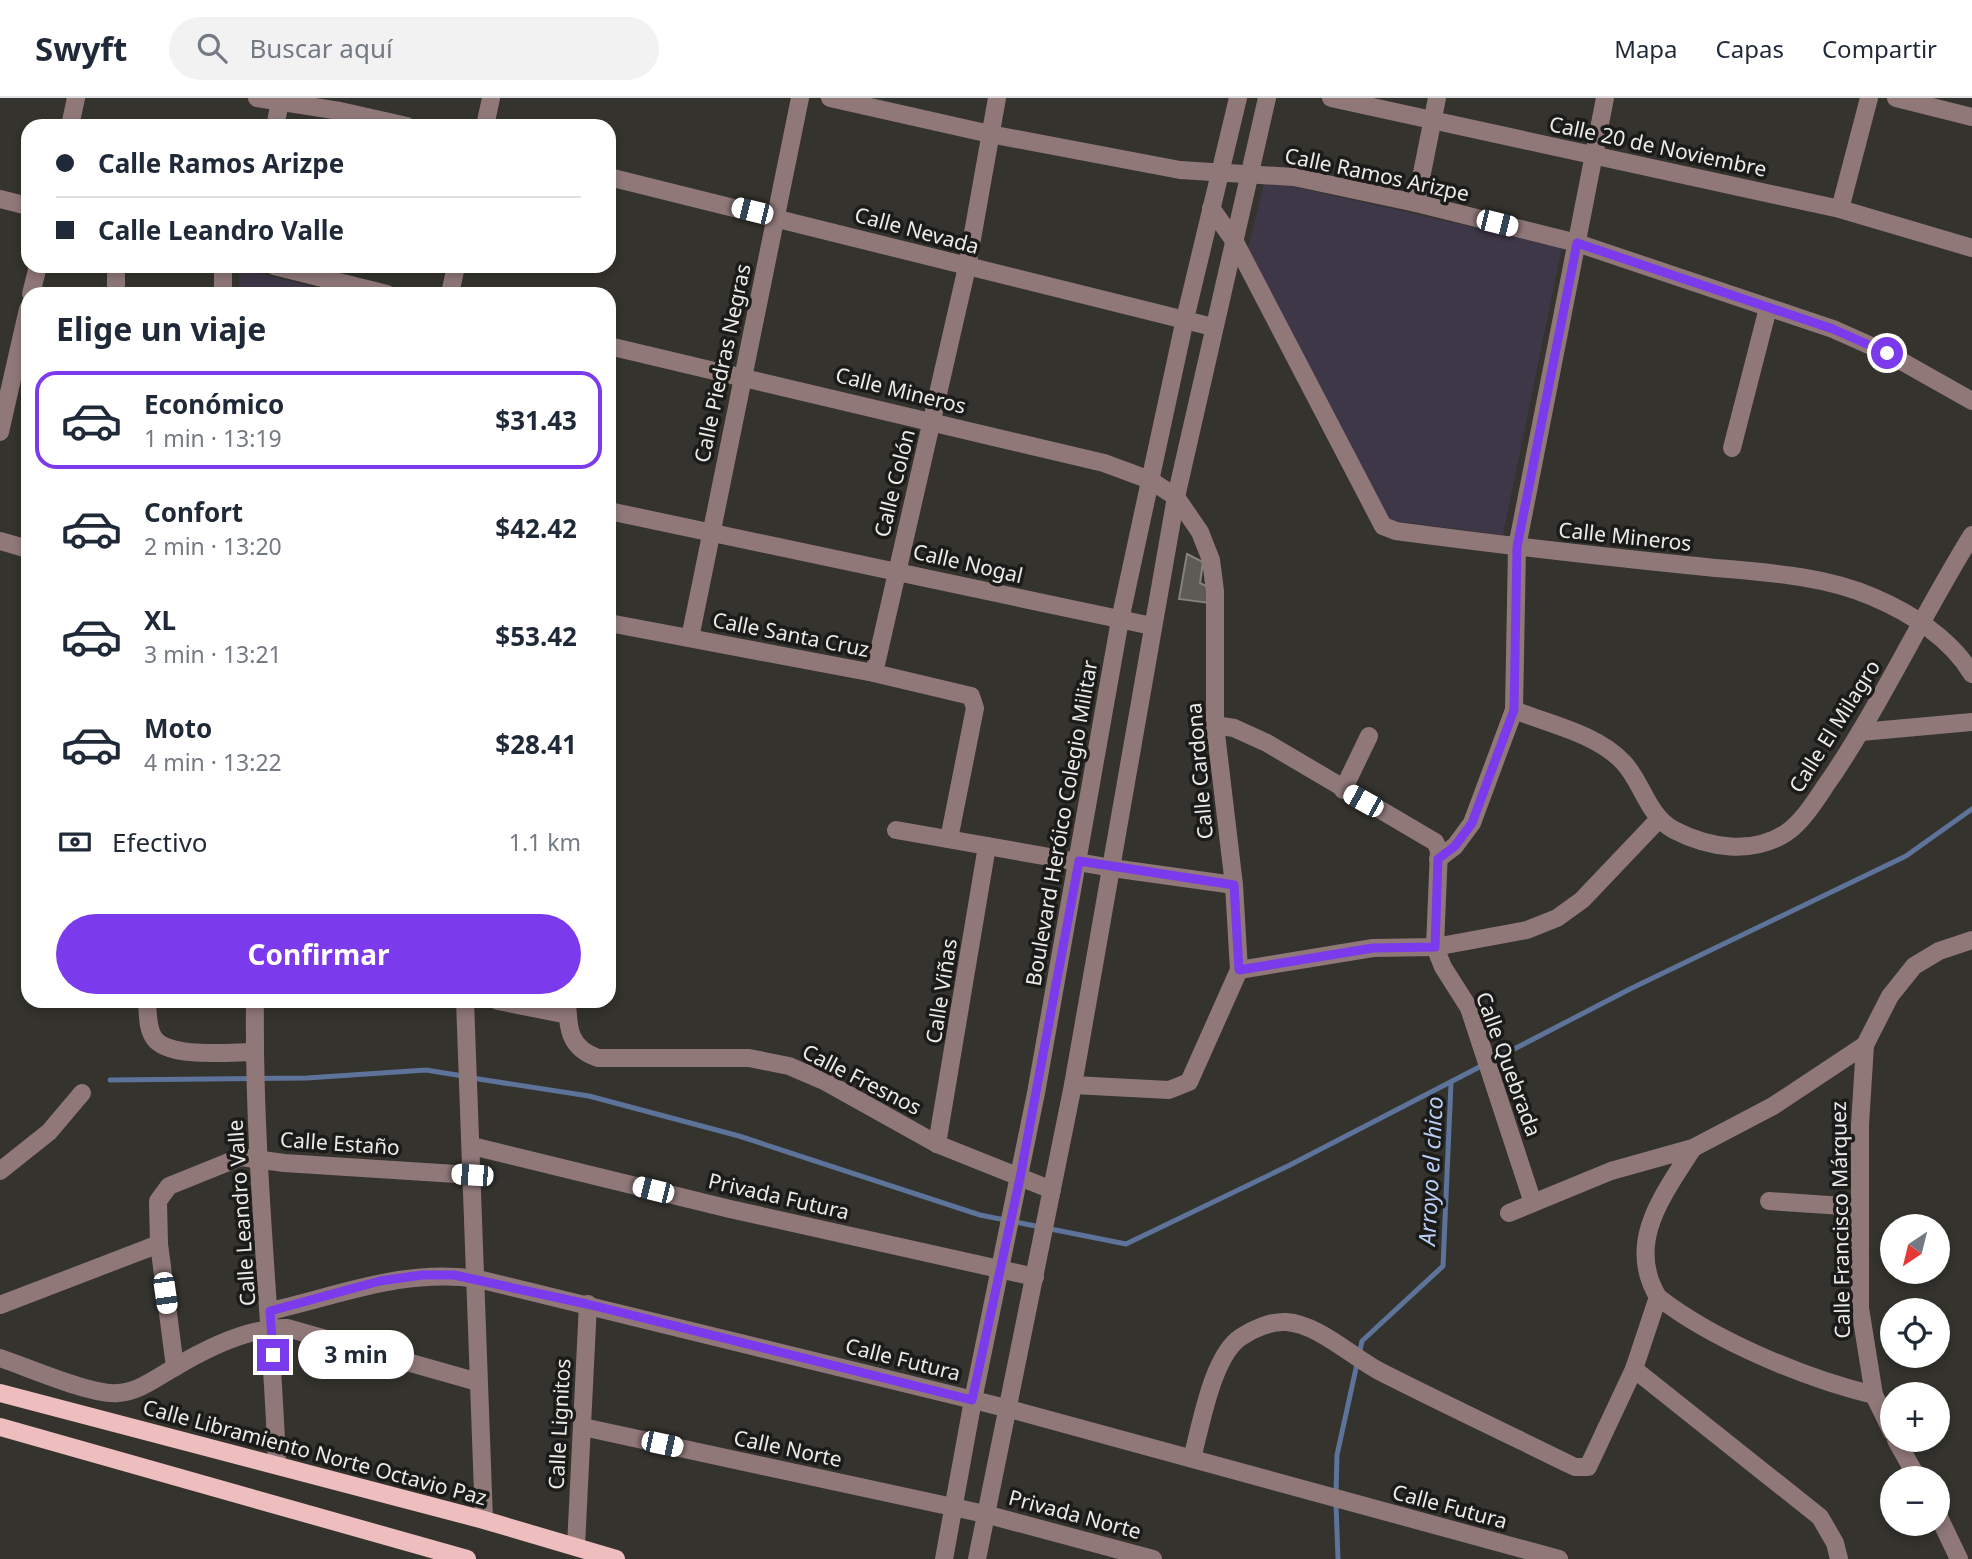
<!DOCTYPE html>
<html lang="es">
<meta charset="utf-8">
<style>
:root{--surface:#fff;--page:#f2f2f3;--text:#1f2937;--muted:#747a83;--line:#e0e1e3;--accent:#7c3aed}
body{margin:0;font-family:"Noto Sans",sans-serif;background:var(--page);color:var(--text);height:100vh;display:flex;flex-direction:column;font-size:26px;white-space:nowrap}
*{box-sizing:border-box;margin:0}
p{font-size:23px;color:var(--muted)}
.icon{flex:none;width:38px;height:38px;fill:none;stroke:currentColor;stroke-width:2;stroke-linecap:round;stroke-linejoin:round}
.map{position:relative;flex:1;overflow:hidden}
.panel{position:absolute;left:21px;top:189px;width:595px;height:721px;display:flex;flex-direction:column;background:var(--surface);border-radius:21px;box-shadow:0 4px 10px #0003}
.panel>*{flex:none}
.guide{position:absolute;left:21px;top:21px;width:595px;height:154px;border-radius:21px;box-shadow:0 4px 10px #0003;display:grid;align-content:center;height:154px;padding:0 35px;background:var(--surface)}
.needle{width:46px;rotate:215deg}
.controls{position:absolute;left:1880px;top:1116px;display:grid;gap:14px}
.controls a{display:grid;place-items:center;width:70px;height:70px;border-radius:50%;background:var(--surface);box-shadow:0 4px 10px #0003;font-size:35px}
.end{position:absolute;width:32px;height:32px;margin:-16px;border:9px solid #7c3aed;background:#fff;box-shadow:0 0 0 4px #fff}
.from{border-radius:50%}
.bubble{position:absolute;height:49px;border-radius:24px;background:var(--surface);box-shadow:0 4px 10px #0003;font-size:23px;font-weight:700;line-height:49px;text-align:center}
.car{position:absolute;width:21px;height:42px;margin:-21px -10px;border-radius:9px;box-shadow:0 0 5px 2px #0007;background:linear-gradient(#fff 24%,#345 0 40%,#fff 0 76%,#345 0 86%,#fff 0)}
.guide b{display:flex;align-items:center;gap:24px;height:66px;font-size:26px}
.guide b+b{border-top:2px solid var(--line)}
.guide i{width:18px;height:18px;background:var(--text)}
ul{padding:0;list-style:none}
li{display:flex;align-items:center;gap:21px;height:98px;margin:0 14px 10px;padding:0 21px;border:4px solid transparent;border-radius:21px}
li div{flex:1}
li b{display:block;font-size:26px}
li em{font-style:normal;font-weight:700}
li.active{border-color:var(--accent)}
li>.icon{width:63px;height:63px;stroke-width:1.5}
h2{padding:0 35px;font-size:32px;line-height:84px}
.pay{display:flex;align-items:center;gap:18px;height:77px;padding:0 35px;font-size:26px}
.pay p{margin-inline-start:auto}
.action{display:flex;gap:14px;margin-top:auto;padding:14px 35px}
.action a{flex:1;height:80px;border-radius:42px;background:var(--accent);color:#fff;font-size:28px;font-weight:700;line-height:80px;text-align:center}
header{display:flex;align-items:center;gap:42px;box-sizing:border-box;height:98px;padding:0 35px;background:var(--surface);border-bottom:2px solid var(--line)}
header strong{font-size:33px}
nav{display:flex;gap:38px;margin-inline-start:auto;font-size:24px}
.search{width:490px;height:63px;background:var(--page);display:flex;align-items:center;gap:18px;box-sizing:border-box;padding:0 24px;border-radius:38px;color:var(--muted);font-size:26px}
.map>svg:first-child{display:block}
</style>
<header>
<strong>Swyft</strong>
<div class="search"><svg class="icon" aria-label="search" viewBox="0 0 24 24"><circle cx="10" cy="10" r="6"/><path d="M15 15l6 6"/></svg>Buscar aquí</div>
<nav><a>Mapa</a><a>Capas</a><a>Compartir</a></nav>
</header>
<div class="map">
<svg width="1972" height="1461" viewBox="0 0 1972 1461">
<rect width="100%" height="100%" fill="#34332e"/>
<!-- education -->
<g fill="#3e3747">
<path d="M1265,82L1562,149L1503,437L1387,422L1248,150Z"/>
<path d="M239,170L340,196H239Z"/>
</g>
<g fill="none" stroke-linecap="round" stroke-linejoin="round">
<!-- stream -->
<g stroke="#5d739a" stroke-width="5">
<path d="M472,980L589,998L739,1038L980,1117L1126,1146L1290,1067L1630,891L1906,758L1972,711"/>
<path d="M110,982L307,980L426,972L463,978"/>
<path d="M1336,1395L1337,1357L1362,1243L1443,1168L1451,985"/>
<path d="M1336,1405L1338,1461"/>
</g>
</g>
<!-- building -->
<path fill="#5e5a56" stroke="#84807c" stroke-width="2" d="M1187,456L1203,464L1200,485L1212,491L1209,505L1179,501Z"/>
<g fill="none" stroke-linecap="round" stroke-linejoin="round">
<!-- minor -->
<g stroke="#907879" stroke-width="18">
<path d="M257,0L340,13L407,28"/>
<path d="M830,0L990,36L1180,72L1294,79L1416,105L1577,145L1833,231L1887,255L1972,303"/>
<path d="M1331,0L1840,111L1972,150"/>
<path d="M1896,0L1972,19"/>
<path d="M70,28L76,0"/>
<path d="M275,28L281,0"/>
<path d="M485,28L491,0"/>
<path d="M609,79L1213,229"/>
<path d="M0,101L28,108"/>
<path d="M1416,105L1437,0"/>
<path d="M1211,110L1235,144L1383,428L1396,433C1493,446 1589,457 1686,467C1747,474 1816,474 1873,499C1911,515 1951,541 1972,576"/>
<path d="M1840,111L1869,0"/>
<path d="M116,168V196"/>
<path d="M223,168V196"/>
<path d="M274,168L387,196"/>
<path d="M31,196L38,168"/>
<path d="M450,196L456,168"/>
<path d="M609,248L1104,365L1150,382L1176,399L1200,434L1211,462L1215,493V627L1234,787L1239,872L1189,984L1169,992L1073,987"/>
<path d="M0,334L28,211"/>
<path d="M1732,350L1768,210"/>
<path d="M609,413L1152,528"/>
<path d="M0,443L28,451"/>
<path d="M609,525L874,575L971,598L975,610L949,741"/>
<path d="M690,540L800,0"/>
<path d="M874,575L967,169L997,0"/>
<path d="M1514,612C1549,626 1598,636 1624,665C1643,686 1648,718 1674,732C1709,750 1752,757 1786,735C1806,721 1819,696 1833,677C1884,600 1923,516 1972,437"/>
<path d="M1215,627L1234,630L1267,645L1435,744L1439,752L1435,849L1443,869L1469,910L1533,1105"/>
<path d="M1861,634L1972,624"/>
<path d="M1343,692L1369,638"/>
<path d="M896,732L1112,770L1234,787"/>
<path d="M1438,761L1455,748L1472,725L1514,612L1517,449L1605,0"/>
<path d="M1239,872L1373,850L1435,849L1527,832L1557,820L1582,802L1659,721"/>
<path d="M147,903C148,915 147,930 154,940C169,961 230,954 254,954"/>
<path d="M255,903C253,1058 271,1212 277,1366"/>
<path d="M465,903L484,1422"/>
<path d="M498,903L568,917"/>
<path d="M567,903C568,931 569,950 598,960H749L789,968L824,983L937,1046L1052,1092"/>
<path d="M1865,947L1860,1027V1210L1874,1297L1892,1334"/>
<path d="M937,1046L987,748"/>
<path d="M472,1048L730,1111L1035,1179"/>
<path d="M1693,1050C1664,1096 1625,1144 1658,1199C1713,1242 1806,1281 1874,1297"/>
<path d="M0,1073L49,1034L82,995"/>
<path d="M1769,1103L1858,1109"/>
<path d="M1509,1115L1611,1073L1693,1050L1773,1008L1865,947L1890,898L1914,868L1939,853L1972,842"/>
<path d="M0,1207L159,1146"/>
<path d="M270,1213C341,1197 404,1170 478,1181L1006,1310L1559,1461"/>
<path d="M0,1260C27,1269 93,1298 118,1295C138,1294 156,1280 172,1271C205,1251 248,1229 287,1230L478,1284"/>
<path d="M175,1269L159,1146L158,1103L169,1088L241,1059L284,1065L472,1077"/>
<path d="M1634,1271L1820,1419L1835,1445L1839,1461"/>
<path d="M583,1329L985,1416L1153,1461"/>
<path d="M1896,1342L1918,1381"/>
<path d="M1192,1360C1201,1328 1212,1258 1241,1239C1253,1231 1271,1223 1286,1224C1318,1226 1351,1258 1379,1273C1444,1306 1510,1337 1575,1369H1588L1634,1271L1658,1199"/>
<path d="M1937,1415L1959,1461"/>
<path d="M576,1448L588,1206"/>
<path d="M944,1461L973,1302L1036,995L1120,522L1185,221L1238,0"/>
<path d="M977,1461L1073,987L1176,399L1267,0"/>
</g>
<!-- major -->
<g stroke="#eebdbe" stroke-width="18">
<path d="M0,1295L484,1422L616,1461"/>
<path d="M0,1329L467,1461"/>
</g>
</g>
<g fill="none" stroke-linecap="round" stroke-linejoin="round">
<!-- route -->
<path stroke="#7c3aed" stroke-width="9" d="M273,1257L270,1213L380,1183L422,1177H454L587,1206L972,1302L1020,1080L1079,763L1234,787L1239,872L1373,850L1435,849L1438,761L1455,748L1472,725L1514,612L1517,449L1577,145L1833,231L1887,255"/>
</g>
<g text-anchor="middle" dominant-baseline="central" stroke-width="7" stroke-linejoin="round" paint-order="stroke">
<!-- street labels -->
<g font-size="21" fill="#ecebe8" stroke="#1b1b19">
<text transform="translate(1658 48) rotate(12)">Calle 20 de Noviembre</text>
<text transform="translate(1377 76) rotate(12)">Calle Ramos Arizpe</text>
<text transform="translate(917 132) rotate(15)">Calle Nevada</text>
<text transform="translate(722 265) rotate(-78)">Calle Piedras Negras</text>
<text transform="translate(901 292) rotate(14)">Calle Mineros</text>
<text transform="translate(894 385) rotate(-76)">Calle Colón</text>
<text transform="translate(1625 438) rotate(6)">Calle Mineros</text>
<text transform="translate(968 465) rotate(13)">Calle Nogal</text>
<text transform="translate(791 536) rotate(11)">Calle Santa Cruz</text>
<text transform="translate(1834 628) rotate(-58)">Calle El Milagro</text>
<text transform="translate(1199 673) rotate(-95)">Calle Cardona</text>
<text transform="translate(1061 725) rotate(-80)">Boulevard Heróico Colegio Militar</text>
<text transform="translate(941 893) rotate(-81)">Calle Viñas</text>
<text transform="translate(1509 966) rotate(70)">Calle Quebrada</text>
<text transform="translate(862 981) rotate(27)">Calle Fresnos</text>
<text transform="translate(340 1045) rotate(4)">Calle Estaño</text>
<text transform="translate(779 1098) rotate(13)">Privada Futura</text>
<text transform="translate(241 1115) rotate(-94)">Calle Leandro Valle</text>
<text transform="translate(1840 1122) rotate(-91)">Calle Francisco Márquez</text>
<text transform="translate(903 1261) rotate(14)">Calle Futura</text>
<text transform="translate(559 1326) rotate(-87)">Calle Lignitos</text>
<text transform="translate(788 1350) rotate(12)">Calle Norte</text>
<text transform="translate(315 1354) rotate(15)">Calle Libramiento Norte Octavio Paz</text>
<text transform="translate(1450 1408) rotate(15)">Calle Futura</text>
<text transform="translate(1075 1416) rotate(15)">Privada Norte</text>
</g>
<!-- water labels -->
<g font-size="23" font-style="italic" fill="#bacff5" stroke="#1b1b19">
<text transform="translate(1430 1073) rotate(-87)">Arroyo el chico</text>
</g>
</g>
</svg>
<div class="controls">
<a><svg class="needle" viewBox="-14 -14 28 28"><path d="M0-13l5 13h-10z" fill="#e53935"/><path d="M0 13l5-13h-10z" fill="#747a83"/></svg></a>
<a><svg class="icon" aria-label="locate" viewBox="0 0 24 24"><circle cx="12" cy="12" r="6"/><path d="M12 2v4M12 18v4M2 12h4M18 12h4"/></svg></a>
<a>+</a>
<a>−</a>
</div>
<i class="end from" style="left:1887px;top:255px"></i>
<i class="end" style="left:273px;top:1257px"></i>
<div class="bubble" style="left:298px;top:1232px;width:116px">3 min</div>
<i class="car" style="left:752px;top:113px;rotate:284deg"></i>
<i class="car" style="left:1497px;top:125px;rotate:104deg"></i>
<i class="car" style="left:1363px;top:703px;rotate:299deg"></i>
<i class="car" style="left:472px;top:1077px;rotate:274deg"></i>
<i class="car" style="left:653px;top:1092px;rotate:284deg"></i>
<i class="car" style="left:165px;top:1195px;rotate:172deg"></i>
<i class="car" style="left:662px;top:1346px;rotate:102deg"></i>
<div class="guide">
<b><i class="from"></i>Calle Ramos Arizpe</b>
<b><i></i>Calle Leandro Valle</b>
</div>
<section class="panel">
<h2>Elige un viaje</h2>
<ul>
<li class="active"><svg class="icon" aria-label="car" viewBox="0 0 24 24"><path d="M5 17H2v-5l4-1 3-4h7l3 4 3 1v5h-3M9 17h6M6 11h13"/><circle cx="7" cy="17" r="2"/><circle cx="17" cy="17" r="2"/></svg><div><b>Económico</b><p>1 min · 13:19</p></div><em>$31.43</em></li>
<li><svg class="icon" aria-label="car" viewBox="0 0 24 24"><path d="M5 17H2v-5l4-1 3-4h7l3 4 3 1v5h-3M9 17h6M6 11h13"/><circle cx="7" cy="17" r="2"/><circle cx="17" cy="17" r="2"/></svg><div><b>Confort</b><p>2 min · 13:20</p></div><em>$42.42</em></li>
<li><svg class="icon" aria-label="car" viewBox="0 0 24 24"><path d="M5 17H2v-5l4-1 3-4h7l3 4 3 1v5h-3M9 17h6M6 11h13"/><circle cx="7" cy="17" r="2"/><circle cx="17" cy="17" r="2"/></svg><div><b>XL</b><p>3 min · 13:21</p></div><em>$53.42</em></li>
<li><svg class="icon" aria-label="car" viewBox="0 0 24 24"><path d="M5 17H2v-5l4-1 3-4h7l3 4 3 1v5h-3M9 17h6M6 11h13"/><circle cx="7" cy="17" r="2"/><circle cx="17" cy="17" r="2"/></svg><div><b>Moto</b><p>4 min · 13:22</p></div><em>$28.41</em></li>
</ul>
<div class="pay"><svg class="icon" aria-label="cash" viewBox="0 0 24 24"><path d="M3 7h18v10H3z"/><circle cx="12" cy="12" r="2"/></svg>Efectivo<p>1.1 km</p></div>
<div class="action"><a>Confirmar</a></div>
</section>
</div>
